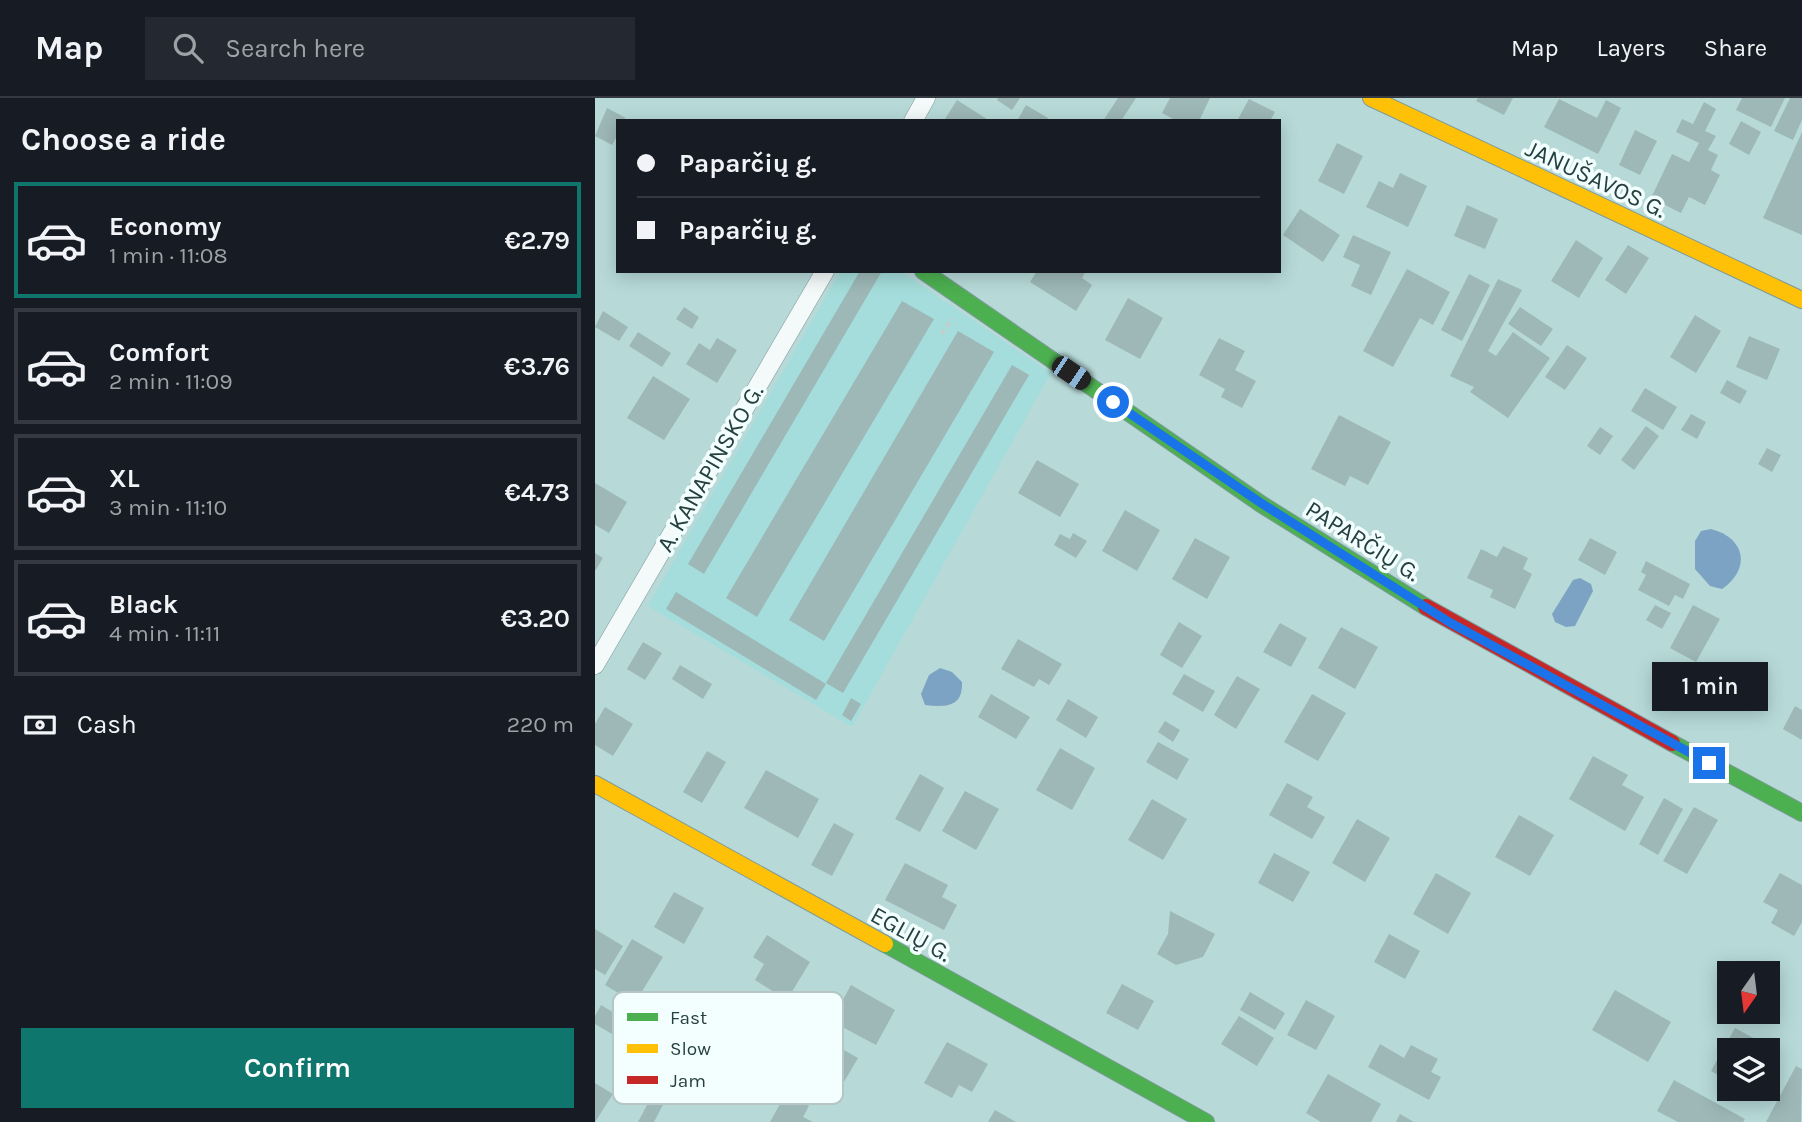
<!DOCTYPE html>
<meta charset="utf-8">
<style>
:root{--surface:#171b24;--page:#242831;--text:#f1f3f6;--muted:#9ea1a6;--line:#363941;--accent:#0f766e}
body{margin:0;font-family:Karla,sans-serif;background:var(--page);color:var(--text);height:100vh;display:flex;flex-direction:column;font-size:26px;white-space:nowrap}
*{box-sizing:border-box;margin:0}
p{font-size:23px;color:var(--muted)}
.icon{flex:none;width:38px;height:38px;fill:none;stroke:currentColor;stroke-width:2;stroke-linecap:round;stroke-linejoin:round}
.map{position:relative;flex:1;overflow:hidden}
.drawer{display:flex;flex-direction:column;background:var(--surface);width:595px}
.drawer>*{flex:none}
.top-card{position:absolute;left:21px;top:21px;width:665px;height:154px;border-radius:0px;box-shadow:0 4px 18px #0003;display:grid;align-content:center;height:154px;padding:0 21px;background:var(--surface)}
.needle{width:46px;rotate:194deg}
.controls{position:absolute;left:1122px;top:863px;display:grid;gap:14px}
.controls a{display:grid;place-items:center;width:63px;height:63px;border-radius:0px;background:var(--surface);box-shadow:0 4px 18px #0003;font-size:35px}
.end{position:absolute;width:32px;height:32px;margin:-16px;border:9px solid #1a73e8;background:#fff;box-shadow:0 0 0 4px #fff}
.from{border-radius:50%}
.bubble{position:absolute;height:49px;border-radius:0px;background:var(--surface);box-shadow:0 4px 18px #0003;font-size:23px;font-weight:600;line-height:49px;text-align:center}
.car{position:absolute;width:21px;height:42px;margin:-21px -10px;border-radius:9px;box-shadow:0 0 5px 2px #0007;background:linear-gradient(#222 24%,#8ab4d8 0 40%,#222 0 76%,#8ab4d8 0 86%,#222 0)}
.top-card b{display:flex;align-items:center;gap:24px;height:66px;font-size:26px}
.top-card b+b{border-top:2px solid var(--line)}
.top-card i{width:18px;height:18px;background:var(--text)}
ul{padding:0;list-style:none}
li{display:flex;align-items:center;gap:21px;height:116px;margin:0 14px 10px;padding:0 7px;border:4px solid var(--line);border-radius:0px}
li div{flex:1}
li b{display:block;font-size:26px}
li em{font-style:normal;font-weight:600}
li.current{border-color:var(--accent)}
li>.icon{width:63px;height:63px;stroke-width:1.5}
h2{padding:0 21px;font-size:32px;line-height:84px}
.pay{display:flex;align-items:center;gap:18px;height:77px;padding:0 21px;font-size:26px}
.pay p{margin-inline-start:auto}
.button{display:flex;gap:14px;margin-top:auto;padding:14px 21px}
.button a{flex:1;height:80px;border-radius:0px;background:var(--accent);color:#fff;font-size:28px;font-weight:600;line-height:80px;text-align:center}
header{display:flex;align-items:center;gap:42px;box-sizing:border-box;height:98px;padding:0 35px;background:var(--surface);border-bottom:2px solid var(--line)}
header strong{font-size:33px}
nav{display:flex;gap:38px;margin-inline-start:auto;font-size:24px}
.search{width:490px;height:63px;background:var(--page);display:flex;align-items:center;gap:18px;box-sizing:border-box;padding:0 24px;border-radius:0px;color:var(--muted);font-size:26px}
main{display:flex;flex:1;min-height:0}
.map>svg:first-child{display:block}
</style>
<header>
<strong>Map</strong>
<div class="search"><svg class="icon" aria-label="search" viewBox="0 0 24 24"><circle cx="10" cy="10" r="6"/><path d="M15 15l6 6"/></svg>Search here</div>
<nav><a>Map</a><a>Layers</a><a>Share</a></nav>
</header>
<main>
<section class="drawer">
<h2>Choose a ride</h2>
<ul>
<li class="current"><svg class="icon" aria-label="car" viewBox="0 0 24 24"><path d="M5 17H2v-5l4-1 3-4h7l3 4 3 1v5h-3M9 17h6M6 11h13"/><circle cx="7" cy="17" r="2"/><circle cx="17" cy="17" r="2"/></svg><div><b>Economy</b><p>1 min · 11:08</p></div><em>€2.79</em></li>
<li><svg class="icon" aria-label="car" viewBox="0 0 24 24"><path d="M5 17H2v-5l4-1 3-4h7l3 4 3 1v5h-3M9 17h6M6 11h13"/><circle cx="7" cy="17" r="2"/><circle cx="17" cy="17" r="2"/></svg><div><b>Comfort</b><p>2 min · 11:09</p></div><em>€3.76</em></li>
<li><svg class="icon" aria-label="car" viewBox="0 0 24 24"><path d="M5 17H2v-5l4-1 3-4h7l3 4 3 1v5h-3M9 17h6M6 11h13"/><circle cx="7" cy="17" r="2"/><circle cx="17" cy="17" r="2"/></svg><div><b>XL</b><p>3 min · 11:10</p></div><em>€4.73</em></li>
<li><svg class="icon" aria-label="car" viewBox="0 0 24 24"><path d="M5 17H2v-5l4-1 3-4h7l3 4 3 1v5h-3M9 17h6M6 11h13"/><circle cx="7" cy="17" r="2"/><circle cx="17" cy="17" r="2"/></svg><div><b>Black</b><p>4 min · 11:11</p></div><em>€3.20</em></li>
</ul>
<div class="pay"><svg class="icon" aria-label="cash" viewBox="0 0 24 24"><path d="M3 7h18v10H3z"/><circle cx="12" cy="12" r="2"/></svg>Cash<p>220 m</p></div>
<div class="button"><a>Confirm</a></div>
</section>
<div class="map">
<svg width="1207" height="1024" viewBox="0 0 1207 1024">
<rect width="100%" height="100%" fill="#b7dad9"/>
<!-- built -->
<path fill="#a4dddb" d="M246,173H305L456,275L257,629L53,508Z"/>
<!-- water -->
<g fill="#7ca3c4">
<path d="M1116,431C1151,440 1156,471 1127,491L1115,488L1100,471V443L1106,433Z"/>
<path d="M985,480L996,486L998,493L980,528L971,529L960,524L957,516L978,482Z"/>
<path d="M345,570L357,574L367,584C368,610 350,609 330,607L326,596L334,577Z"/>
</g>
<!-- building -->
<g fill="#9db8b7">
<path d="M403,0H425L417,12L402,2Z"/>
<path d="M523,0H541L526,23H508Z"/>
<path d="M575,0H615L604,23H582L567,15Z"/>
<path d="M883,0H918L909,17L881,3Z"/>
<path d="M1147,0H1190L1176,29L1141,12Z"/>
<path d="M1195,0H1207V22L1198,42L1179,33Z"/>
<path d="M654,1L680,14L675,23H642Z"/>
<path d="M964,1L1002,20L1011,2L1026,10L1003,56L949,29Z"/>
<path d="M362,2L395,23L350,21Z"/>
<path d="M1109,4L1121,11L1110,33L1121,38L1113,52L1123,57L1116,72L1125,77L1110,107L1094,99L1086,115L1056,100L1077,56L1094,64L1104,45L1081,34L1087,21L1098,26Z"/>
<path d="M431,7L453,20L451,23H422Z"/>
<path d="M12,10L31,20L23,23V36L17,47L0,38Z"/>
<path d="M1146,23L1166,34L1154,57L1134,46Z"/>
<path d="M1040,32L1062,43L1045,77L1024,67Z"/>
<path d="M1207,34V137L1168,120Z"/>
<path d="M742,45L768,58L749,96L723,83Z"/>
<path d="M805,75L832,88L813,129L771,109L784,83L798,90Z"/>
<path d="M872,107L903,121L890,151L859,138Z"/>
<path d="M705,111L745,137L728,164L688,137Z"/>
<path d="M758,137L796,154L776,197L756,188L765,167L748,159Z"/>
<path d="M981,142L1008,160L984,200L956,183Z"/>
<path d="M1033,147L1054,160L1031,196L1010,182Z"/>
<path d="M812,171L855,194L838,227L825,220L798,269L768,253Z"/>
<path d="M265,173H287L109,476L93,466Z"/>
<path d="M442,173H491L487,180L497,187L481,213L435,184Z"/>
<path d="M874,176L895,187L867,243L846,232Z"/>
<path d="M903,181L927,192L893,253L901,258L918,234L955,260L913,320L875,294L879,289L855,278Z"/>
<path d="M533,200L568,220L545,261L510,242Z"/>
<path d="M307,203L339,221L162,519L131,500Z"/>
<path d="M89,209L104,219L97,231L81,221Z"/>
<path d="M925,209L958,231L946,248L913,226Z"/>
<path d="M8,213L33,229L24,243L0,229Z"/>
<path d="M1100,217L1126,233L1101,275L1075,259Z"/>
<path d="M363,233L399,254L229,543L194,522Z"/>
<path d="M43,234L76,255L67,269L34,248Z"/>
<path d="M1154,238L1185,251L1172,282L1141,269Z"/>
<path d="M122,240L142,252L122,285L91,266L104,245L115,252Z"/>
<path d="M624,240L650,253L640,272L661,283L647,310L626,299L630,291L604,277Z"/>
<path d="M972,247L992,260L970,292L950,279Z"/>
<path d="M417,267L434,277L248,595L231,585Z"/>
<path d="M58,278L95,301L69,342L32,320Z"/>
<path d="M1132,282L1152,293L1145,306L1125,295Z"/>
<path d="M1050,290L1082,309L1068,332L1036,313Z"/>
<path d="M1096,316L1111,324L1102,341L1086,332Z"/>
<path d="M744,317L796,344L773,387L755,378L750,388L716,371Z"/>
<path d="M1051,328L1064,338L1039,372L1026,362Z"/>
<path d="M1005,329L1018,338L1005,357L992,348Z"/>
<path d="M1172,350L1186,357L1177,374L1163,366Z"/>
<path d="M442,362L484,386L465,419L423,395Z"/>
<path d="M0,385L32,404L14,435L0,427Z"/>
<path d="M530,412L565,432L542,473L507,453Z"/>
<path d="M478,435L492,443L481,460L459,447L465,436L475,441Z"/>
<path d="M600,440L635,459L612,501L577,481Z"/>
<path d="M995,440L1022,454L1010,477L983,462Z"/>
<path d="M908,448L933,460L928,471L937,476L920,511L895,499L898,492L872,480L886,451L902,459Z"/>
<path d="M0,455L8,460L0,473Z"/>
<path d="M1051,463L1095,486L1088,501L1080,497L1074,508L1043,492L1051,477L1046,474Z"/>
<path d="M81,494L231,586L221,602L71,511Z"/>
<path d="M1060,507L1076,515L1067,531L1051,522Z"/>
<path d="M1098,507L1125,521L1101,564L1075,550Z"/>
<path d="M584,524L607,538L587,570L565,557Z"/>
<path d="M685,525L712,540L696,569L668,554Z"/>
<path d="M746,529L783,549L760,591L723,570Z"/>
<path d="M423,541L467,566L454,587L444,581L439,589L406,571Z"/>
<path d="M48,544L67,555L50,582L32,571Z"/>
<path d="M85,567L117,586L108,601L77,581Z"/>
<path d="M589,576L620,593L608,614L577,596Z"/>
<path d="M642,578L665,591L641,631L619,617Z"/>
<path d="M396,596L435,619L421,641L383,619Z"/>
<path d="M717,596L751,615L723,663L689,644Z"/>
<path d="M256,600L266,606L256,623L247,617Z"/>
<path d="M473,601L503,619L491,640L461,622Z"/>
<path d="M1200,608L1207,612V642L1188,631Z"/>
<path d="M10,609L38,626L18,658L0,647V626Z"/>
<path d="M570,623L585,632L578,644L563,634Z"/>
<path d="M563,644L594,661L582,682L551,664Z"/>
<path d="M465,650L500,670L477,712L441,692Z"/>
<path d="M112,653L131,664L107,705L88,694Z"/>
<path d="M998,658L1033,677L1027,687L1049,699L1030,733L974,701Z"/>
<path d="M171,672L224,701L203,740L149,710Z"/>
<path d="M325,676L349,690L325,734L300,721Z"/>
<path d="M692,685L718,699L712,709L730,719L717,741L674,717Z"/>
<path d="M370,693L404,711L381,752L347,733Z"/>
<path d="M1069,700L1088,711L1063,757L1044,746Z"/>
<path d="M557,701L592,721L568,762L533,742Z"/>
<path d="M1099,709L1123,722L1092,776L1068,763Z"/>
<path d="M924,717L959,737L935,778L900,759Z"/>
<path d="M762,721L795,740L770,784L737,765Z"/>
<path d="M239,725L259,736L237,778L216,767Z"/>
<path d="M679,755L715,774L698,804L663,785Z"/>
<path d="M310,765L353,787L347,799L362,807L349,832L290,802Z"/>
<path d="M841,775L876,795L853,836L818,816Z"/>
<path d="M1185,775L1207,787V824L1199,838L1176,825L1183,812L1168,804Z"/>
<path d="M79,794L109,810L89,846L59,829Z"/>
<path d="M575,813L620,836L608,859L581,867L562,856L573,836Z"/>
<path d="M0,831L28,848L10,877L0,871Z"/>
<path d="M794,836L825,853L810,881L779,864Z"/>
<path d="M172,837L215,864L192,902L160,882L169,866L158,859Z"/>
<path d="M37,841L68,859L40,905L10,887Z"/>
<path d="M527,886L559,903L543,932L511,915Z"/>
<path d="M256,887L300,912L281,947L236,923Z"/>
<path d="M1020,892L1076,924L1053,964L997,932Z"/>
<path d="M655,894L690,915L680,932L645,912Z"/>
<path d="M711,902L740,918L721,952L692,937Z"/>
<path d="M6,907L31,922L22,939L0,926V918Z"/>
<path d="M644,918L679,940L662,968L626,946Z"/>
<path d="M1140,930L1177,950L1172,957V952H1134V983L1116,973Z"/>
<path d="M219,935L263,960L246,989L203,965Z"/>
<path d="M352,944L393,966L377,994L364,987L357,1000L329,985Z"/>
<path d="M785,946L809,960L816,947L843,961L836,974L846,979L834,1002L773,969Z"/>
<path d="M1201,968L1207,971L1206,1024H1171Z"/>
<path d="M733,976L786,1006L776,1024H726L711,1015Z"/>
<path d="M1079,982L1150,1021L1148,1024H1083L1062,1013Z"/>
<path d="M0,985L18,996L0,1024Z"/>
<path d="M61,990L73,997L59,1024H43Z"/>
<path d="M191,995L214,1008L208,1019L218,1024H175Z"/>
<path d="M400,1012L421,1024H393Z"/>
<path d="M805,1016L819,1024H801Z"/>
</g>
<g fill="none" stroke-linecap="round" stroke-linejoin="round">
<!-- street casing -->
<g stroke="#7e9a99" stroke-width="19">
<g id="street">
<path d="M318,23L331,0"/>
<path d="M0,567L230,173"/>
</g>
</g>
<!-- fast casing -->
<g stroke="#7e9a99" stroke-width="18">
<g id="fast">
<path d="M328,173L666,406L831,509"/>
<path d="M1077,645L1207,715"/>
<path d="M290,846L611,1024"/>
</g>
</g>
<!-- slow casing -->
<g stroke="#7e9a99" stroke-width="18">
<g id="slow">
<path d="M776,0L1207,202"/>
<path d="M0,686L290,846"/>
</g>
</g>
<!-- jam casing -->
<g stroke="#7e9a99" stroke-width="18">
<path id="jam" d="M831,509L1077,645"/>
</g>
<!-- path -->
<path stroke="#c4cdcd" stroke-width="3.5" stroke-dasharray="5 3.5" stroke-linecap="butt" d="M347,236L357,220"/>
<!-- street -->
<use href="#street" stroke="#f4f9f9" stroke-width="18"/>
<!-- fast -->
<use href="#fast" stroke="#4caf50" stroke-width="16"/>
<!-- slow -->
<use href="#slow" stroke="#ffc107" stroke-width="16"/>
<!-- jam -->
<use href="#jam" stroke="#c62828" stroke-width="16"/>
</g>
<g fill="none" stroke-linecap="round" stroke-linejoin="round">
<!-- route -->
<path stroke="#1a73e8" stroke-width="9" d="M518,304L666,405L854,524L1114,665"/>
</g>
<g text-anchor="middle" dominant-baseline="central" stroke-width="7" stroke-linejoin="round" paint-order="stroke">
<!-- street labels -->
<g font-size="24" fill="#25403e" stroke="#f3fffe">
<text transform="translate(1001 81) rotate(25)">JANUŠAVOS G.</text>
<text transform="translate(115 370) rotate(-60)">A. KANAPINSKO G.</text>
<text transform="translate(768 443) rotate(32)">PAPARČIŲ G.</text>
<text transform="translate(316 836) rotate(29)">EGLIŲ G.</text>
</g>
</g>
<!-- legend -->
<rect x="18" y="894" width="230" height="112" rx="10" fill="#f3fffe" stroke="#b5c6c4" stroke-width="2"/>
<rect x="32" y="915" width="31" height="8" fill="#4caf50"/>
<rect x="32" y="946" width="31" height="9" fill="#ffc107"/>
<rect x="32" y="978" width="31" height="8" fill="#c62828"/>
<g font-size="19" fill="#25403e">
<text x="75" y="926">Fast</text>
<text x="75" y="957">Slow</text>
<text x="75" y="989">Jam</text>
</g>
</svg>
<div class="controls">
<a><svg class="needle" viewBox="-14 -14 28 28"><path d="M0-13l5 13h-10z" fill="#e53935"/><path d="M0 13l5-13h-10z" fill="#9ea1a6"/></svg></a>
<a><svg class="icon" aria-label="layers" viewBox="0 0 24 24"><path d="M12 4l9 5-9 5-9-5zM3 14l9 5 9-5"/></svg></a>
</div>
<i class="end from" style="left:518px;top:304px"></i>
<i class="end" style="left:1114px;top:665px"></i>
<div class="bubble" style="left:1057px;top:564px;width:116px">1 min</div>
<i class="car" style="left:476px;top:275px;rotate:124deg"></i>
<div class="top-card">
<b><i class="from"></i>Paparčių g.</b>
<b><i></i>Paparčių g.</b>
</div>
</div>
</main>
